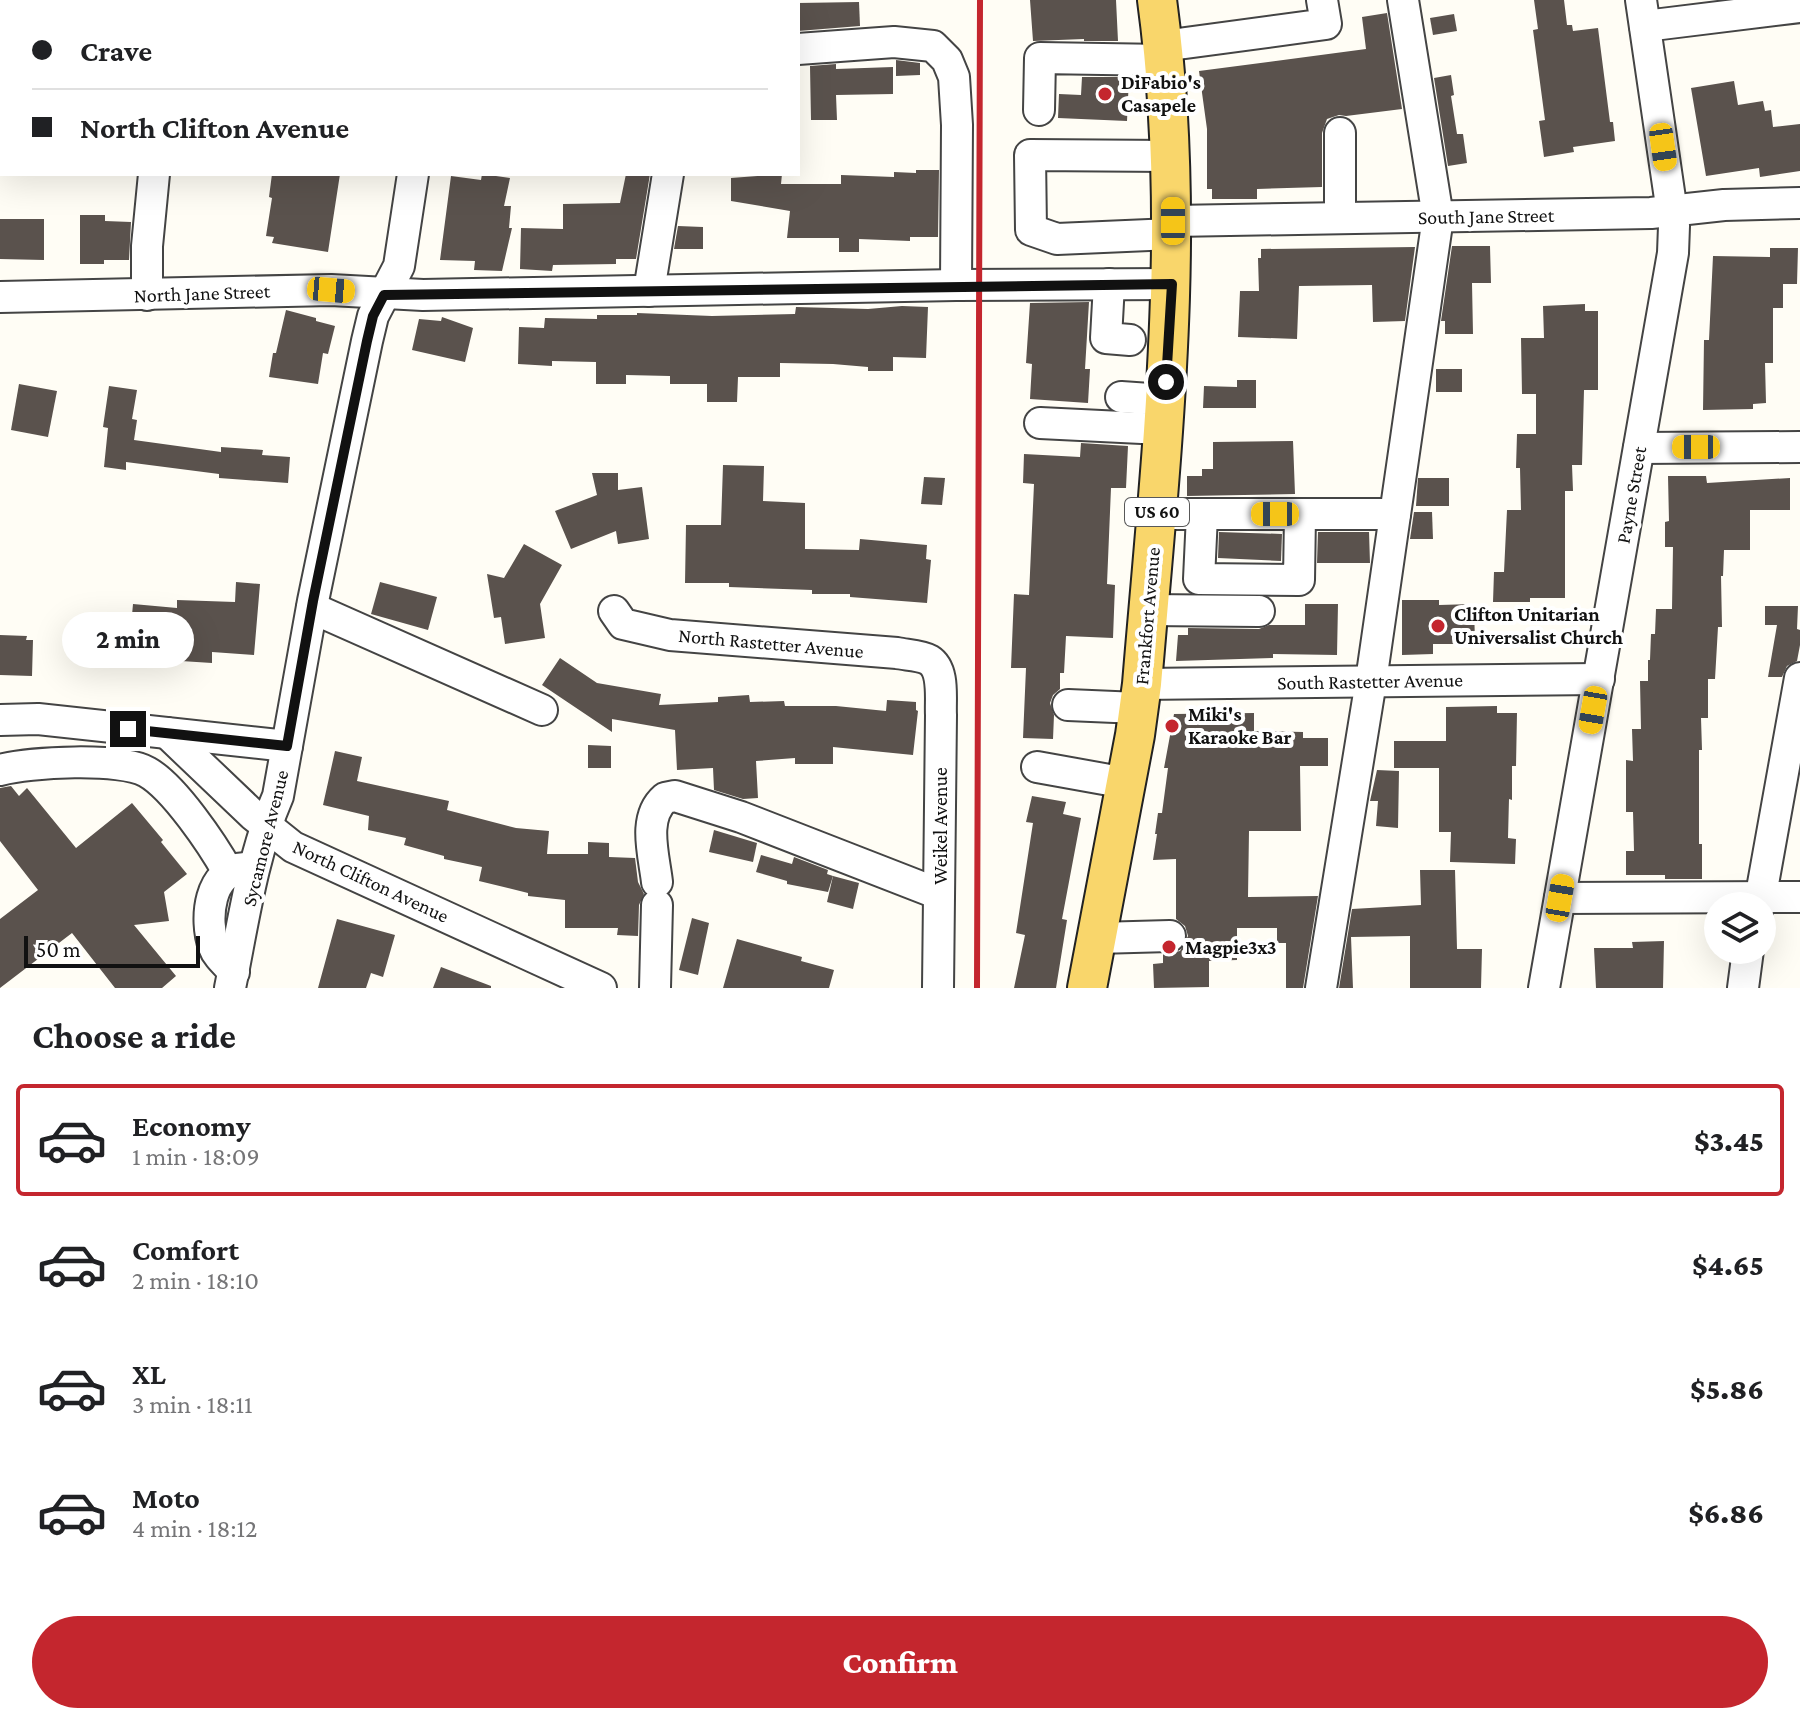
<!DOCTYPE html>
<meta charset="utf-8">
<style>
:root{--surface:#fff;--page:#f2f2f2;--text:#202124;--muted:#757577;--line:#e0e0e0;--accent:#c4262e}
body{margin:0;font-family:"Crimson Pro",serif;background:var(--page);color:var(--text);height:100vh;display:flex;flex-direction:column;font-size:30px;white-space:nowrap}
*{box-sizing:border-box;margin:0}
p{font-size:26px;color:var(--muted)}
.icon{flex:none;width:44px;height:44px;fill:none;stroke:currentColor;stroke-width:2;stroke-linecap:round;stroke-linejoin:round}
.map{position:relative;height:988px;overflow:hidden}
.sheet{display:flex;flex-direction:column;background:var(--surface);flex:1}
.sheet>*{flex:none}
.top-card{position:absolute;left:0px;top:0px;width:800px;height:176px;box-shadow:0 8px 32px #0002;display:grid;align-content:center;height:176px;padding:0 32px;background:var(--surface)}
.controls{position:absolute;left:1704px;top:892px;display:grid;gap:16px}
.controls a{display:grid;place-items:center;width:72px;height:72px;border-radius:50%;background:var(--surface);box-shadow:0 8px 32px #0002;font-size:40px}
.scale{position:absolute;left:24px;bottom:20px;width:176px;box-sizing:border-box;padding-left:8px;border:4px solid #111;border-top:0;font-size:22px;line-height:28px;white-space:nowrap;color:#111;-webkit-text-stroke:6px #fff;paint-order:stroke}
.end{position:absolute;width:36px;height:36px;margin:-18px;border:10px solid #111;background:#fff;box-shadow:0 0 0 4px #fff}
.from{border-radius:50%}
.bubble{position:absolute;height:56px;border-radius:28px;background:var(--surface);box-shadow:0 8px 32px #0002;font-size:26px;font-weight:800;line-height:56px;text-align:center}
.car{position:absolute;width:24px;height:48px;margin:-24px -12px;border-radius:10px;box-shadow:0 0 6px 2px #0007;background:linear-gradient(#f5c518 24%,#345 0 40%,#f5c518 0 76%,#345 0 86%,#f5c518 0)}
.top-card b{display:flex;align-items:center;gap:28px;height:76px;font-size:30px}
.top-card b+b{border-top:2px solid var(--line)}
.top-card i{width:20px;height:20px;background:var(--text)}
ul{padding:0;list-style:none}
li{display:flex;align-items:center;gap:24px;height:112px;margin:0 16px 12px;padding:0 16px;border:4px solid transparent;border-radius:8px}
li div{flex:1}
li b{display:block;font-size:30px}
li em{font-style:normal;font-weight:800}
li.active{border-color:var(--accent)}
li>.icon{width:72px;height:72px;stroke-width:1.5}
h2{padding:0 32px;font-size:36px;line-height:96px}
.cta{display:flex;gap:16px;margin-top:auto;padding:16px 32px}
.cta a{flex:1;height:92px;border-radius:48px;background:var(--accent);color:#fff;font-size:32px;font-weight:800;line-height:92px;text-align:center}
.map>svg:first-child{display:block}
</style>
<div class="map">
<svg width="1800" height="988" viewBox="0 0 1800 988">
<rect width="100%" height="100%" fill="#fffdf5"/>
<!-- building -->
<g fill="#5a524d">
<path d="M1030,0H1116L1118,41H1084V39L1033,41Z"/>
<path d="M1534,0H1564L1567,25H1572L1573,31L1598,28L1610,122H1613L1615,141L1573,147L1574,152L1544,157L1539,121L1545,120L1533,30L1538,29Z"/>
<path d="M859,2L860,26L798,31V3Z"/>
<path d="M1387,13L1402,109L1346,116L1339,115L1327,119L1322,133V187L1257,189V199H1212V189H1207V129L1199,71L1366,49L1362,17Z"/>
<path d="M1454,14L1457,31L1433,35L1430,18Z"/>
<path d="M896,60L920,63V75L896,76Z"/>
<path d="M836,64V69L893,67V94L836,95L837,120H811L810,66Z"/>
<path d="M1451,75L1454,95L1451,96L1457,134H1463L1467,163L1448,166L1434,78Z"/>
<path d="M1082,77H1129L1127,121L1058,118L1059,94L1081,95Z"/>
<path d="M1734,81L1738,105L1763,101L1765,111L1771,110L1773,127L1800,124V171L1760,177L1759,168L1706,176L1691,88Z"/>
<path d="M916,170H939L938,237H910V241L859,239V252H839V238H787L790,211L731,201V178L782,174L781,184H841V175L894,177V172L916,173Z"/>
<path d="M272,174H340L328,252L272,243L274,237L266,236L272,198L269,197Z"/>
<path d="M482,174L510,178L504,206H511L509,228H512L502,271L474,270L475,261L440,260L451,176L481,180Z"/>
<path d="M626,174H650L636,259H616V264L553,265L552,271L520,269L521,228L563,229V204L620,203Z"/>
<path d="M80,215H105V221L131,222L129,260H104V264H80Z"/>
<path d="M0,219H44V260L0,259Z"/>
<path d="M678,226L703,227V249H674Z"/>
<path d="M1452,246H1490L1491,283H1472L1473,334H1445V321H1441Z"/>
<path d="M1415,247L1405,321L1373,322L1372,285L1299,286L1297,339L1238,337L1240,291H1259L1258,258H1261V249Z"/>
<path d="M1770,248H1798L1797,284H1783V308H1773V363H1765L1766,403L1753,404V409L1703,410L1704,340H1709L1713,256L1770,257Z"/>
<path d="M1089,302L1085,369H1090L1088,403L1030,399L1032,364L1026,363L1030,303Z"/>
<path d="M1585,304V311H1598V390H1584L1582,465H1572L1573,491H1565V598H1530V602H1493L1494,572H1504L1507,510H1521L1520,468H1516L1517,434H1536V394H1522L1521,338H1544L1543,306Z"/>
<path d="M902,306L928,307L926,358L893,357V371H868V367L833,364L780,363V377H738L737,402H707V384H670V376L626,375V384H596V362L552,361V366L518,364L519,327L544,328L545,318L597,319V315H637V313L712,316L795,314L796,307L868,309Z"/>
<path d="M286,310L316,318V321L335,326L328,354L323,353L318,384L269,377L273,353H276Z"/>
<path d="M442,317L473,328L465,362L412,350L419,319L441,321Z"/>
<rect x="1436" y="369" width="26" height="23"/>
<path d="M1237,380H1256V408H1203L1204,386L1237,387Z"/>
<path d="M19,384L57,391L48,437L11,430Z"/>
<path d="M109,386L137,390L132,419L137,420L134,440L221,452V447L263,450L262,455L290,457L288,483L219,478V474L126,462V470L104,467L108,428L103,427Z"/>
<path d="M1293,441L1295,494L1187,496V476H1202V469H1213V442Z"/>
<path d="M1081,443L1128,446L1126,488H1111L1107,584L1115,585L1113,638L1066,636L1064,673H1060V689L1053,695L1050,703L1054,715L1053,739L1023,738L1026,668H1011L1014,594L1029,595L1034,484L1023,483L1024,454L1080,457Z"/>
<path d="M723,465L764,466L763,501L805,503V549L859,550L860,539L927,545L926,559L931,560L927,603L850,597V594H812V590L729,587V583H685L686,525H721Z"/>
<path d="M592,473H618V490L642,487L649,539L618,544L616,531L571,549L555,511L597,495Z"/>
<path d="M1668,476H1706L1707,483L1790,478V510H1750V550H1724L1723,576H1721L1722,627H1718L1715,679H1708V718H1701L1702,750H1699V844H1702V879H1665V875H1626V851H1634L1633,812H1626V760L1633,761L1632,729H1641L1640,681H1648V660H1650L1651,634H1655L1656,609H1672L1673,547H1665V522L1669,521Z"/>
<path d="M924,477L945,478L942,505L921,504Z"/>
<path d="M1418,478H1449V506H1416Z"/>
<path d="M1414,512H1432L1433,539H1410Z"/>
<path d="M1219,532L1282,534L1281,561L1218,558Z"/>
<path d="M1318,532H1369L1370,563H1317Z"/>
<path d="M524,544L562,565L540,604L545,638L505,644L501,617L494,618L487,574L504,578Z"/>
<path d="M236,582L260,584L254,655L212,652V663L181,661L182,654L129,648L133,604L177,608V600L235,602Z"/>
<path d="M380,582L437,597L428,630L371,614Z"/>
<path d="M1402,600H1439V605L1474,604L1475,644H1433V654L1402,655Z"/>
<path d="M1305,604H1338L1337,655L1273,654V658L1176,661L1178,635H1188V628L1259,629L1269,625H1305Z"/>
<path d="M1765,606H1798L1797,629L1800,630V645L1797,661L1787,666L1782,677H1768L1777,625H1765Z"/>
<path d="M0,635L27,636L26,640H33L32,676L0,675Z"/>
<path d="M560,658L597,683L661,694L659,705L718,702V697L749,695L750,702L784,701L785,706H836L886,711L887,700L916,702V710L918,711L913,755L833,747V764H795V758L756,761L758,798L743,799L714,790L713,768L677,770L675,730L612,719V732L542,685Z"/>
<path d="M1497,706V713H1517L1516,766H1512V800L1509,799L1508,838L1516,839L1515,864L1450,862L1451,832H1439V768H1394V741H1446V707Z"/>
<path d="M1254,713V731L1303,732V738H1328V766H1300L1301,831H1249L1248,897L1318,896L1303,988H1286V943H1277V928H1237V960L1209,961V987L1154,988L1153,964L1163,963V954L1180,951L1188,936L1185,926L1176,919V859L1153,860L1157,834H1155L1158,813H1162L1168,768H1164L1174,714Z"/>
<path d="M588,745L611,746V768H588Z"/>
<path d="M335,751L362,757L357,781L449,801L447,810L516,828L549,831L547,854H588V842L609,843V857L635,858L638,882L644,894L639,905L638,936L617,935L618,928H565V900L528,896V893L479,881L482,867L444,859V856L404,845L406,838L368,830L369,816L323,805Z"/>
<path d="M1377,770L1399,771L1398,828L1376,826L1378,801H1370Z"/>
<path d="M11,786L19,796L27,788L76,848L132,803L163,840L161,842L187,874L164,892L169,921L134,925L176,976L162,988H115L72,933L0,988V919L38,890L0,841V788Z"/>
<path d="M1032,796L1066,802L1063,814L1081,818L1062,919L1067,920L1056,988H1014L1025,935L1016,933L1033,823L1026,822Z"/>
<path d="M714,830L757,843L753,862L709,852Z"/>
<path d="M761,855L792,864L794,857L828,870L827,874L833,876L828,892L787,884V881L756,872Z"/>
<path d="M1420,870H1455L1457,949H1482L1481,988H1410V936L1351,937L1353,988H1339L1352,909L1421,905Z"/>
<path d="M833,876L859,883L853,909L827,902Z"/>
<path d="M692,918L709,923L698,975L679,970Z"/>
<path d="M337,919L395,935L383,977L371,973L366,988H318Z"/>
<path d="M737,939L802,957L801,961L834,970L829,988H723Z"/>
<path d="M1664,941L1663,988H1596L1594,948H1633L1632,942Z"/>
<path d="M441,967L491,986V988H433Z"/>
</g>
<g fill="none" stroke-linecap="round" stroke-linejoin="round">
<!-- minor casing -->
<g stroke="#444" stroke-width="34">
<g id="minor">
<path d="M182,2V0"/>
<path d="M440,2V0"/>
<path d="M697,2V0"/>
<path d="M1645,26L1800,7"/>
<path d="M1163,46L1326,24L1322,0"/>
<path d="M798,49L894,42L933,46L947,60L954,77L957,125L956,285"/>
<path d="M1039,110L1040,58L1165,60"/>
<path d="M1340,133V218"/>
<path d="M1171,156L1030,155L1031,230L1057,239L1172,234"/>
<path d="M1173,221L1651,213L1724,205L1800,203"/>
<path d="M1109,284L1106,338L1130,340"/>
<path d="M649,291L668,174"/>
<path d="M147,295V246L154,174"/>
<path d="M0,297L331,290L423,295L956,285L1172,284"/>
<path d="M1121,397L1164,400"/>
<path d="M1040,423L1162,429"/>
<path d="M1639,448L1800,447"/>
<path d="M1156,514H1395"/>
<path d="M1202,515L1199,579L1299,580L1300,514"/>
<path d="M312,608L542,710"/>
<path d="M1148,610L1259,611"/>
<path d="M614,611L623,624L670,635L897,653C906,655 921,655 929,660C945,670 940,699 941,715L938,988"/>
<path d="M1142,684L1599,679"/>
<path d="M1068,705L1138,708"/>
<path d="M0,720L38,719L287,746"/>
<path d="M167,733L253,815L293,847L601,988"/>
<path d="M1037,767L1126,783"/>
<path d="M0,770C29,762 121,757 147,772C174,787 213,845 228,872"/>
<path d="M657,882C654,855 642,818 665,798L675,796L741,817L939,894"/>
<path d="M1560,898L1800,897"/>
<path d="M1759,906L1800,678"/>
<path d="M1097,938L1170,936"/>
<path d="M234,972C227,964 217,956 214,947C204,919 209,869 245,868"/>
<path d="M230,988C243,924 252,856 278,796L313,601L367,341L373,316L399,266L413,174"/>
<path d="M655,988L657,905"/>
<path d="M1321,988L1371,681L1438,217L1403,0"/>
<path d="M1544,988L1673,253L1674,226L1641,0"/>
<path d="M1743,988L1748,950"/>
</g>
</g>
<!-- major casing -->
<g stroke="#222" stroke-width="42">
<path id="major" d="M1087,988L1135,735L1142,684C1161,456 1188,228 1157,0"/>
</g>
<!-- minor -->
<use href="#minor" stroke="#fff" stroke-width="30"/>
<!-- major -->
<use href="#major" stroke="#f9d66b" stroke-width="38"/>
<!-- rail -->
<path stroke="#c4262e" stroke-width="6" d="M977,988L980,0"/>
</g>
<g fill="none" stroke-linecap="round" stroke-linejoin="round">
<!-- route -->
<path stroke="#111" stroke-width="10" d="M128,729L287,746L313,601L367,341L373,316L384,295L1172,284L1166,382"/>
</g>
<!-- markers -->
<g fill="#c4262e" stroke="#fff" stroke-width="3">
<circle cx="1105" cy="94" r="8"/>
<circle cx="1438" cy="626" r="8"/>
<circle cx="1172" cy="726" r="8"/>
<circle cx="1169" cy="947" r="8"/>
</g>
<g text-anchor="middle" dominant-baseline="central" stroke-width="8" stroke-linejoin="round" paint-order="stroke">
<!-- shield labels -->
<rect fill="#fff" stroke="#585858" stroke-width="2" x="1125" y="498" width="64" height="28" rx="6"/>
<g font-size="18" font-weight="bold" fill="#111">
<text x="1157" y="512">US 60</text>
</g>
<!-- poi labels -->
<g font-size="20" font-weight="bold" fill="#111" stroke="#fff" text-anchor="start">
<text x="1121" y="82">DiFabio's<tspan x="1121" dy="23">Casapele</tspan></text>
<text x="1454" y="614">Clifton Unitarian<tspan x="1454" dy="23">Universalist Church</tspan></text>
<text x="1188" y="714">Miki's<tspan x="1188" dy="23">Karaoke Bar</tspan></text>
<text x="1185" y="947">Magpie3x3</text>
</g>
<!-- street labels -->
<g font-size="20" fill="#111" stroke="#fff">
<text transform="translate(1486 216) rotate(-1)">South Jane Street</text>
<text transform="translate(202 293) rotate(-2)">North Jane Street</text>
<text transform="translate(1631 495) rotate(-80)">Payne Street</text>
<text transform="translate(1147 616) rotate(-85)">Frankfort Avenue</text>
<text transform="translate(771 643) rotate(5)">North Rastetter Avenue</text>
<text transform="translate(1370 681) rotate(-1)">South Rastetter Avenue</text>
<text transform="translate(940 826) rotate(-90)">Weikel Avenue</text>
<text transform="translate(265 838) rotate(-76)">Sycamore Avenue</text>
<text transform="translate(371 881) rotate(25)">North Clifton Avenue</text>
</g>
</g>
</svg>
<div class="controls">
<a><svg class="icon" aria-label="layers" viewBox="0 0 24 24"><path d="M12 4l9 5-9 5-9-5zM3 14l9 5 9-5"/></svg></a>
</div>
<div class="scale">50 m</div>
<i class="end from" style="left:1166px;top:382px"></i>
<i class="end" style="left:128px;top:729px"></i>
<div class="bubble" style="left:62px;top:612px;width:132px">2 min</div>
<i class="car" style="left:1663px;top:147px;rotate:172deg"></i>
<i class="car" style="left:1173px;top:221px;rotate:0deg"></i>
<i class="car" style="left:331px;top:290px;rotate:95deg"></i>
<i class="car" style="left:1696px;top:447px;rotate:270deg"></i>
<i class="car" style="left:1275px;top:514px;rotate:270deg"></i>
<i class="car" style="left:1593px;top:710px;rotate:190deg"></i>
<i class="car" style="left:1560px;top:898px;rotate:10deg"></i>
<div class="top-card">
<b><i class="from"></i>Crave</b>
<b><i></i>North Clifton Avenue</b>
</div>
</div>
<section class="sheet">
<h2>Choose a ride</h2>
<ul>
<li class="active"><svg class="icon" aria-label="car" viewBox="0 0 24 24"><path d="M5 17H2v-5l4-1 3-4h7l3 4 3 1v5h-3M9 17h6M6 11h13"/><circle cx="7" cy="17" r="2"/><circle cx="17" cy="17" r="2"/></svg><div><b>Economy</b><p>1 min · 18:09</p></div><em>$3.45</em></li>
<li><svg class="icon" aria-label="car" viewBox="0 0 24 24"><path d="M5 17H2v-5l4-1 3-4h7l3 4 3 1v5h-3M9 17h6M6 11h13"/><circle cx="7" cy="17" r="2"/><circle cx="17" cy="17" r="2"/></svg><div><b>Comfort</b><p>2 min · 18:10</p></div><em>$4.65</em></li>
<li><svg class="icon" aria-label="car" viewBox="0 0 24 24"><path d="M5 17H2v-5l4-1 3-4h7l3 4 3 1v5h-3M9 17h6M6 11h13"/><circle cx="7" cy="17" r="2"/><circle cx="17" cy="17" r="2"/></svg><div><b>XL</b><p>3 min · 18:11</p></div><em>$5.86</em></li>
<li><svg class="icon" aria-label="car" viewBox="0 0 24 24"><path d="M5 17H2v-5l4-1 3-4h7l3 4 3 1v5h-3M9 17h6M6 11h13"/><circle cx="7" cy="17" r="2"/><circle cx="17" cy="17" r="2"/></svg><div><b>Moto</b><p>4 min · 18:12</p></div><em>$6.86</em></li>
</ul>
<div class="cta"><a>Confirm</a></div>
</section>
